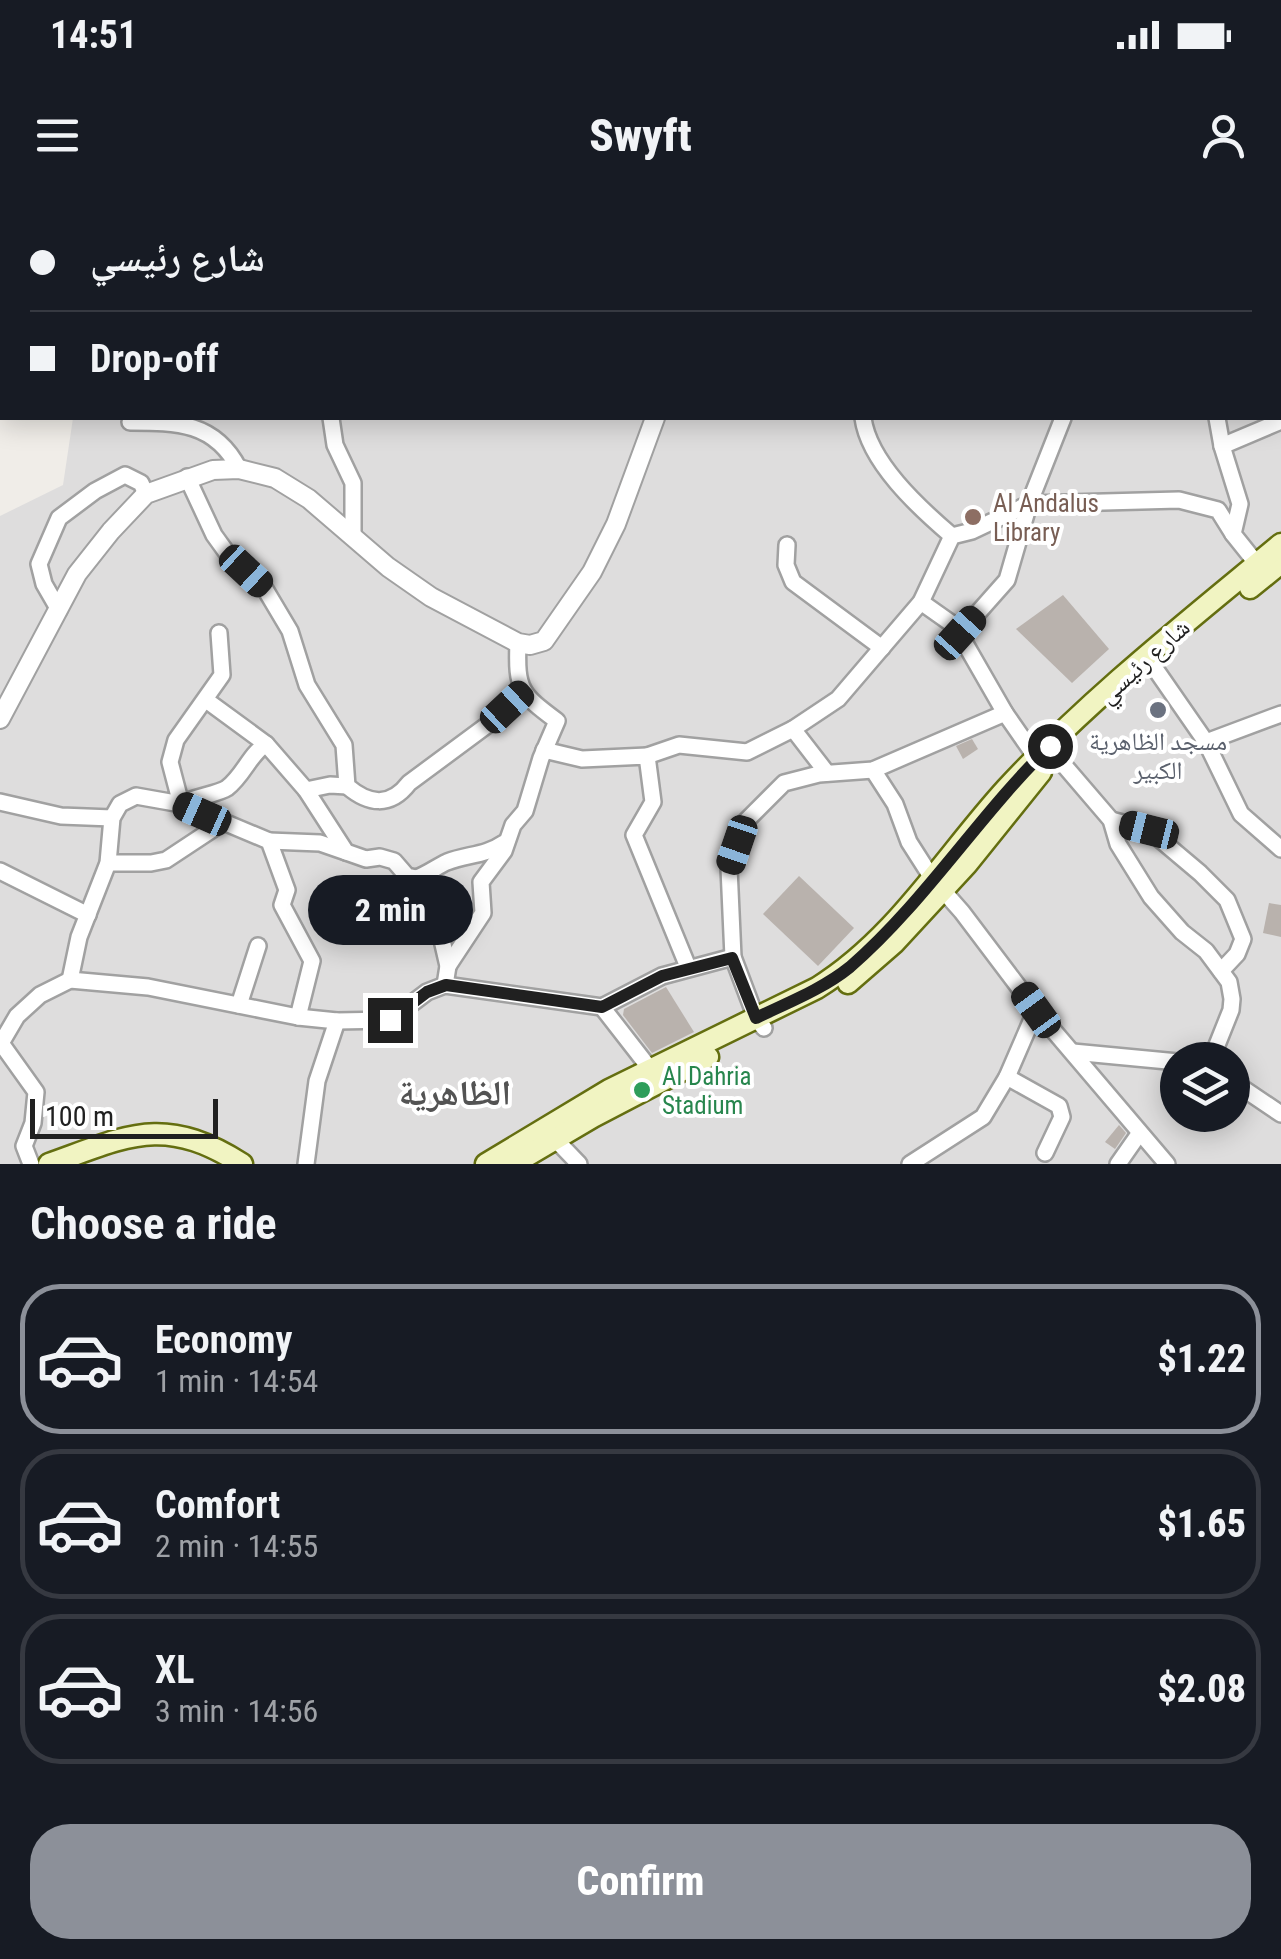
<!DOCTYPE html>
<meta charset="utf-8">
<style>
:root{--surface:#171b24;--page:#242831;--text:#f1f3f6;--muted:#9ea1a6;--line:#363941;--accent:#8c9099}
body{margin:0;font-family:"Roboto Condensed","Noto Naskh Arabic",sans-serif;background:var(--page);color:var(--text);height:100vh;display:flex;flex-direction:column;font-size:38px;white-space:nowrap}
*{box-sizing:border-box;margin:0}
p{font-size:32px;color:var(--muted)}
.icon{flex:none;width:55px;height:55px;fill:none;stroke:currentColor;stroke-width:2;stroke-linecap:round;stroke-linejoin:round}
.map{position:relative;height:964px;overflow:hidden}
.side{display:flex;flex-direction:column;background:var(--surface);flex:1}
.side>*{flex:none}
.banner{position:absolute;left:0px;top:0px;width:1282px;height:220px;box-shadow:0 5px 25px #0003;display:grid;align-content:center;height:220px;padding:0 30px;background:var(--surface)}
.controls{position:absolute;left:1160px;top:842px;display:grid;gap:20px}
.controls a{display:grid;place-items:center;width:90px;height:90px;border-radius:50%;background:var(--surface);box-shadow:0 5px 25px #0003;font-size:50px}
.scale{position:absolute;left:30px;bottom:25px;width:188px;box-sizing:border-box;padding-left:10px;border:5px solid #202020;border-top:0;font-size:28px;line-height:35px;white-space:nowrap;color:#202020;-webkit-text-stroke:8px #fff;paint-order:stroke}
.end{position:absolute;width:45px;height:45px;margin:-22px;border:12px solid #202020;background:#fff;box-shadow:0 0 0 5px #fff}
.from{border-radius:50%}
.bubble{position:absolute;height:70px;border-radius:35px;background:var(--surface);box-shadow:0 5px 25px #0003;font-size:32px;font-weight:800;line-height:70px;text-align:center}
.car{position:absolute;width:30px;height:60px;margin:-30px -15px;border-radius:12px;box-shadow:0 0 8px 2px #0007;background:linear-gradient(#222 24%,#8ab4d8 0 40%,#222 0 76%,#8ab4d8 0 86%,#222 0)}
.banner b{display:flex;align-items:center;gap:35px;height:95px;font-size:38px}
.banner b+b{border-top:2px solid var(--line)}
.banner i{width:25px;height:25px;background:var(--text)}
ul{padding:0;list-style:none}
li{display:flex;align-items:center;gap:30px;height:150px;margin:0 20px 15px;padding:0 10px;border:5px solid var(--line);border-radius:40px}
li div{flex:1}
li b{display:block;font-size:38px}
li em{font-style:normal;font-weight:800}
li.current{border-color:var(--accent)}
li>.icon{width:90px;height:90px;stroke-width:1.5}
h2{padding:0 30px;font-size:45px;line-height:120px}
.action{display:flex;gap:20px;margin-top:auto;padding:20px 30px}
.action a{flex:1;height:115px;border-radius:40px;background:var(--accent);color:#fff;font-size:40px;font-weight:800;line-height:115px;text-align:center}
.status{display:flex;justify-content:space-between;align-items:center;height:70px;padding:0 50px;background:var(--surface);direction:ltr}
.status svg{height:28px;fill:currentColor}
header{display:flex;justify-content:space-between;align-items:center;height:130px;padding:0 30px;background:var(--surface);font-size:45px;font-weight:800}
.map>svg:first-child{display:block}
</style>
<div class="status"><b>14:51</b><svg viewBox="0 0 49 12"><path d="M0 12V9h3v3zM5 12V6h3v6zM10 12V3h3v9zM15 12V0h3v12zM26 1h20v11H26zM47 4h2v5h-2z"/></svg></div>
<header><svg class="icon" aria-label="menu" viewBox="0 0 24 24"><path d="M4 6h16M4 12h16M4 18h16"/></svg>Swyft<svg class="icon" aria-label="person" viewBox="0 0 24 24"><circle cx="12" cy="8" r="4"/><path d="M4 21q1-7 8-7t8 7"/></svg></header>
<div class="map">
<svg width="1281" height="964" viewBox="0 0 1281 964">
<rect width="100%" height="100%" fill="#f0ede8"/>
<!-- residential -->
<path fill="#dedddd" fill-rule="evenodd" d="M88,0H1281V964H0V316L63,285L73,218H1280V2ZM1178,860H1232V915H1178Z"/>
<!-- building -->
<g fill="#b9b2ad">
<path d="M1063,395L1109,449L1072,483L1016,429Z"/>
<path d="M972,539L978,549L963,559L956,546Z"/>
<path d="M799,676L854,728L818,766L763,714Z"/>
<path d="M1269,703L1281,705V737L1263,733Z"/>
<path d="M666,787L694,832L652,853L623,815L624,809Z"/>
<path d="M1119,925L1126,933L1115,949L1105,942Z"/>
</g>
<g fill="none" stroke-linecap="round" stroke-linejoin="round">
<!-- minor casing -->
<g stroke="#a1a1a1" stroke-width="20">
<g id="minor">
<path d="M164,0L169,2"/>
<path d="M819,0L820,2"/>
<path d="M944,0L945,2"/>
<path d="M1165,2L1167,0"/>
<path d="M331,218L335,245L353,283V333"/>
<path d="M863,218C869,262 918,307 952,336"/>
<path d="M1217,218L1222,246L1240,304L1233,334L1261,369"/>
<path d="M130,222C177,222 215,222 239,269"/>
<path d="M1222,246L1281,221"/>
<path d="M187,277L214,335L227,353L265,389L290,431L307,485L344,545L347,586C368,604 390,608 409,583L490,523L523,492"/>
<path d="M787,345L786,365L793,382L882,448"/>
<path d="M921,402L955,426L1005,513L1037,559"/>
<path d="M59,410L44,384L39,364L59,318L95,291L125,275L141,283L146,294"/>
<path d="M960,433L1007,380L1029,304L1063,218"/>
<path d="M1154,467L1206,542L1281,514"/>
<path d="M206,500L266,544L306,590L346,652L366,659L380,657L394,661L407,676L416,678L430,688L448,766L445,785"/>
<path d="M793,529L827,573"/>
<path d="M1206,542L1241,614L1281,649"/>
<path d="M544,550L582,559L647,556L653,602L634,635L688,767"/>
<path d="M647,556L679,545L747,552L793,529L838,499L921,402L952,336L972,331L1029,304L1179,300L1218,310L1233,334"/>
<path d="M1057,557L1111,620L1118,644L1151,697L1182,732L1206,751L1229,782L1232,799L1231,810L1211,860"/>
<path d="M873,570L895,604L909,642L932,678L962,712L1036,810L1167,964"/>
<path d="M306,590L330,585L347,586"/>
<path d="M0,602L61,616L112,618"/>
<path d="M181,604L269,641L287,690L282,705L312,761L298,817"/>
<path d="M181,604C194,597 218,594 227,588C244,575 249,555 266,544"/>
<path d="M1111,620L1149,630L1200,673L1227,700L1243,739L1237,754L1221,771"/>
<path d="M269,641L320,643L346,652"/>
<path d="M108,663H151L166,660L222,623"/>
<path d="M0,671L88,715"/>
<path d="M416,678C428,674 436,667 447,662C467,654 485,656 504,643"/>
<path d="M448,766L483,713L481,682L504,651L513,625L525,611L541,558L557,521C521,494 516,490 518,443"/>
<path d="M70,780L79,737L108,663L112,618L120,604L136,596L181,604L170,562L176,540L222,475L219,433"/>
<path d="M239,805L258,746"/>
<path d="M602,807L651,870"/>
<path d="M764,828L756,818L733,757L729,668L745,622L784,583L819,574L873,570L1005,513"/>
<path d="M1,843L36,892L33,923L24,946L31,964"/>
<path d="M0,845L17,816L40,795L70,780L148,787L298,817L337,821L390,820L427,792L445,785L602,807L662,776L733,757"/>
<path d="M1073,852L1178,862"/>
<path d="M1007,877L1059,906L1062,917L1045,953"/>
<path d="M1232,881L1281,914"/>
<path d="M555,931V939L579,964"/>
<path d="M306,964L317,881L337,821"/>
<path d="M910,964L983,917L1007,877L1036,810"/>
<path d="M1118,964L1139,934"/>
</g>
</g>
<!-- tertiary casing -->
<g stroke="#a1a1a1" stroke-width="22">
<g id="tertiary">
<path d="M888,2L891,0"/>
<path d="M0,519L77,374L111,331L146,294L213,270L239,269L275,278L309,299L388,367L431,397L518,443L530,445L544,441L592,372L616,324L655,218"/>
</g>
</g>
<!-- secondary casing -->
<g stroke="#646e10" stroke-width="25">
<g id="secondary">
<path d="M1250,388L1281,363"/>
<path d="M848,783L894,743L967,664L1041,572"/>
<path d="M49,964C128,936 163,914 242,964"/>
<path d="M486,964L609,890L817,788C896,739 945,656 1006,589C1089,499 1187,422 1281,344"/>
<path d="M513,964L593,917L708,857"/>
</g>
</g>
<!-- minor -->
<use href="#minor" stroke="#fff" stroke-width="15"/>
<!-- tertiary -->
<use href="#tertiary" stroke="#fff" stroke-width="18"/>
<!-- secondary -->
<use href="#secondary" stroke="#f1f4c2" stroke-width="20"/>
</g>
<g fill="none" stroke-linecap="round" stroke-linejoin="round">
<!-- route -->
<path stroke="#202020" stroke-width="12" d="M390,820L427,792L446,785L602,807L662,776L732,758L756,818C787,803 823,789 850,767C925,702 979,615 1050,546"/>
</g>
<!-- markers -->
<circle fill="#8d6e63" stroke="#fff" stroke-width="4" cx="973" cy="317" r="10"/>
<circle fill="#6b7280" stroke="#fff" stroke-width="4" cx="1158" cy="510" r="10"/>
<circle fill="#2e9e5b" stroke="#fff" stroke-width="4" cx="642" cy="890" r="10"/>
<g text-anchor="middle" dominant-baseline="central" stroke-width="8" stroke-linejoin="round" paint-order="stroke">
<!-- education labels -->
<g font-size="25" fill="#785e54" stroke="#fff" text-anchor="start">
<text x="993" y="303">Al Andalus<tspan x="993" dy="29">Library</tspan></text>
</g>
<!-- street labels -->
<g font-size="25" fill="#202020" stroke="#fff">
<text transform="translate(1144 461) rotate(-42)">شارع رئيسي</text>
</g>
<!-- worship labels -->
<g font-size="25" fill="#5b616d" stroke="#fff">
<text x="1158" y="541">مسجد الظاهرية<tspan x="1158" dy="29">الكبير</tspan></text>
</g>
<!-- leisure labels -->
<g font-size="25" fill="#27864d" stroke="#fff" text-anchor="start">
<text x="662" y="876">Al Dahria<tspan x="662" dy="29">Stadium</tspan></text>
</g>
<!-- district labels -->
<g font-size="35" font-weight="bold" fill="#535353" stroke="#fff">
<text x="455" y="893">الظاهرية</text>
</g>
</g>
</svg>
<div class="controls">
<a><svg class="icon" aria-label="layers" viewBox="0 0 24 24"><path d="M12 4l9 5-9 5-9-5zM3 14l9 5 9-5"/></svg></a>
</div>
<div class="scale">100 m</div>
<i class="end from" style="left:1050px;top:546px"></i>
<i class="end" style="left:390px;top:820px"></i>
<div class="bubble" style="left:308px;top:675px;width:165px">2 min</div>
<i class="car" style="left:246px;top:371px;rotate:133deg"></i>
<i class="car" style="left:960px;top:433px;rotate:42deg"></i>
<i class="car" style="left:507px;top:507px;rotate:47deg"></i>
<i class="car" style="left:202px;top:614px;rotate:294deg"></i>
<i class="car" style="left:1149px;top:630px;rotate:284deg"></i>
<i class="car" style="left:737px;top:645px;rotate:199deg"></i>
<i class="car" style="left:1036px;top:810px;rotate:324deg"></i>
<div class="banner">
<b><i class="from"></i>شارع رئيسي</b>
<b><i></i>Drop-off</b>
</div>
</div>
<section class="side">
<h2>Choose a ride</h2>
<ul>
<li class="current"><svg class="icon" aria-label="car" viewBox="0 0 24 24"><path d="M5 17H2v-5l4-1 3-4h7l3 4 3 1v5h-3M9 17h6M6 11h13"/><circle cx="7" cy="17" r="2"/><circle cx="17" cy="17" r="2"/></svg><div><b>Economy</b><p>1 min · 14:54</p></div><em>$1.22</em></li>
<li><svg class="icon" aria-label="car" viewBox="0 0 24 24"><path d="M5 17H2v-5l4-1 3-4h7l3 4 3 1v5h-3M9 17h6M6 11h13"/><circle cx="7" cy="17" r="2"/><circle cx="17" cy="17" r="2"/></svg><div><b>Comfort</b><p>2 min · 14:55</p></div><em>$1.65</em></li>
<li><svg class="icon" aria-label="car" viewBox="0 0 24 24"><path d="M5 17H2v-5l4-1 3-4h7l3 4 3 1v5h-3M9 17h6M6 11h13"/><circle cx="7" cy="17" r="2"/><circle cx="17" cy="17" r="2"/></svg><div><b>XL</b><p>3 min · 14:56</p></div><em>$2.08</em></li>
</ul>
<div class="action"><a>Confirm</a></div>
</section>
